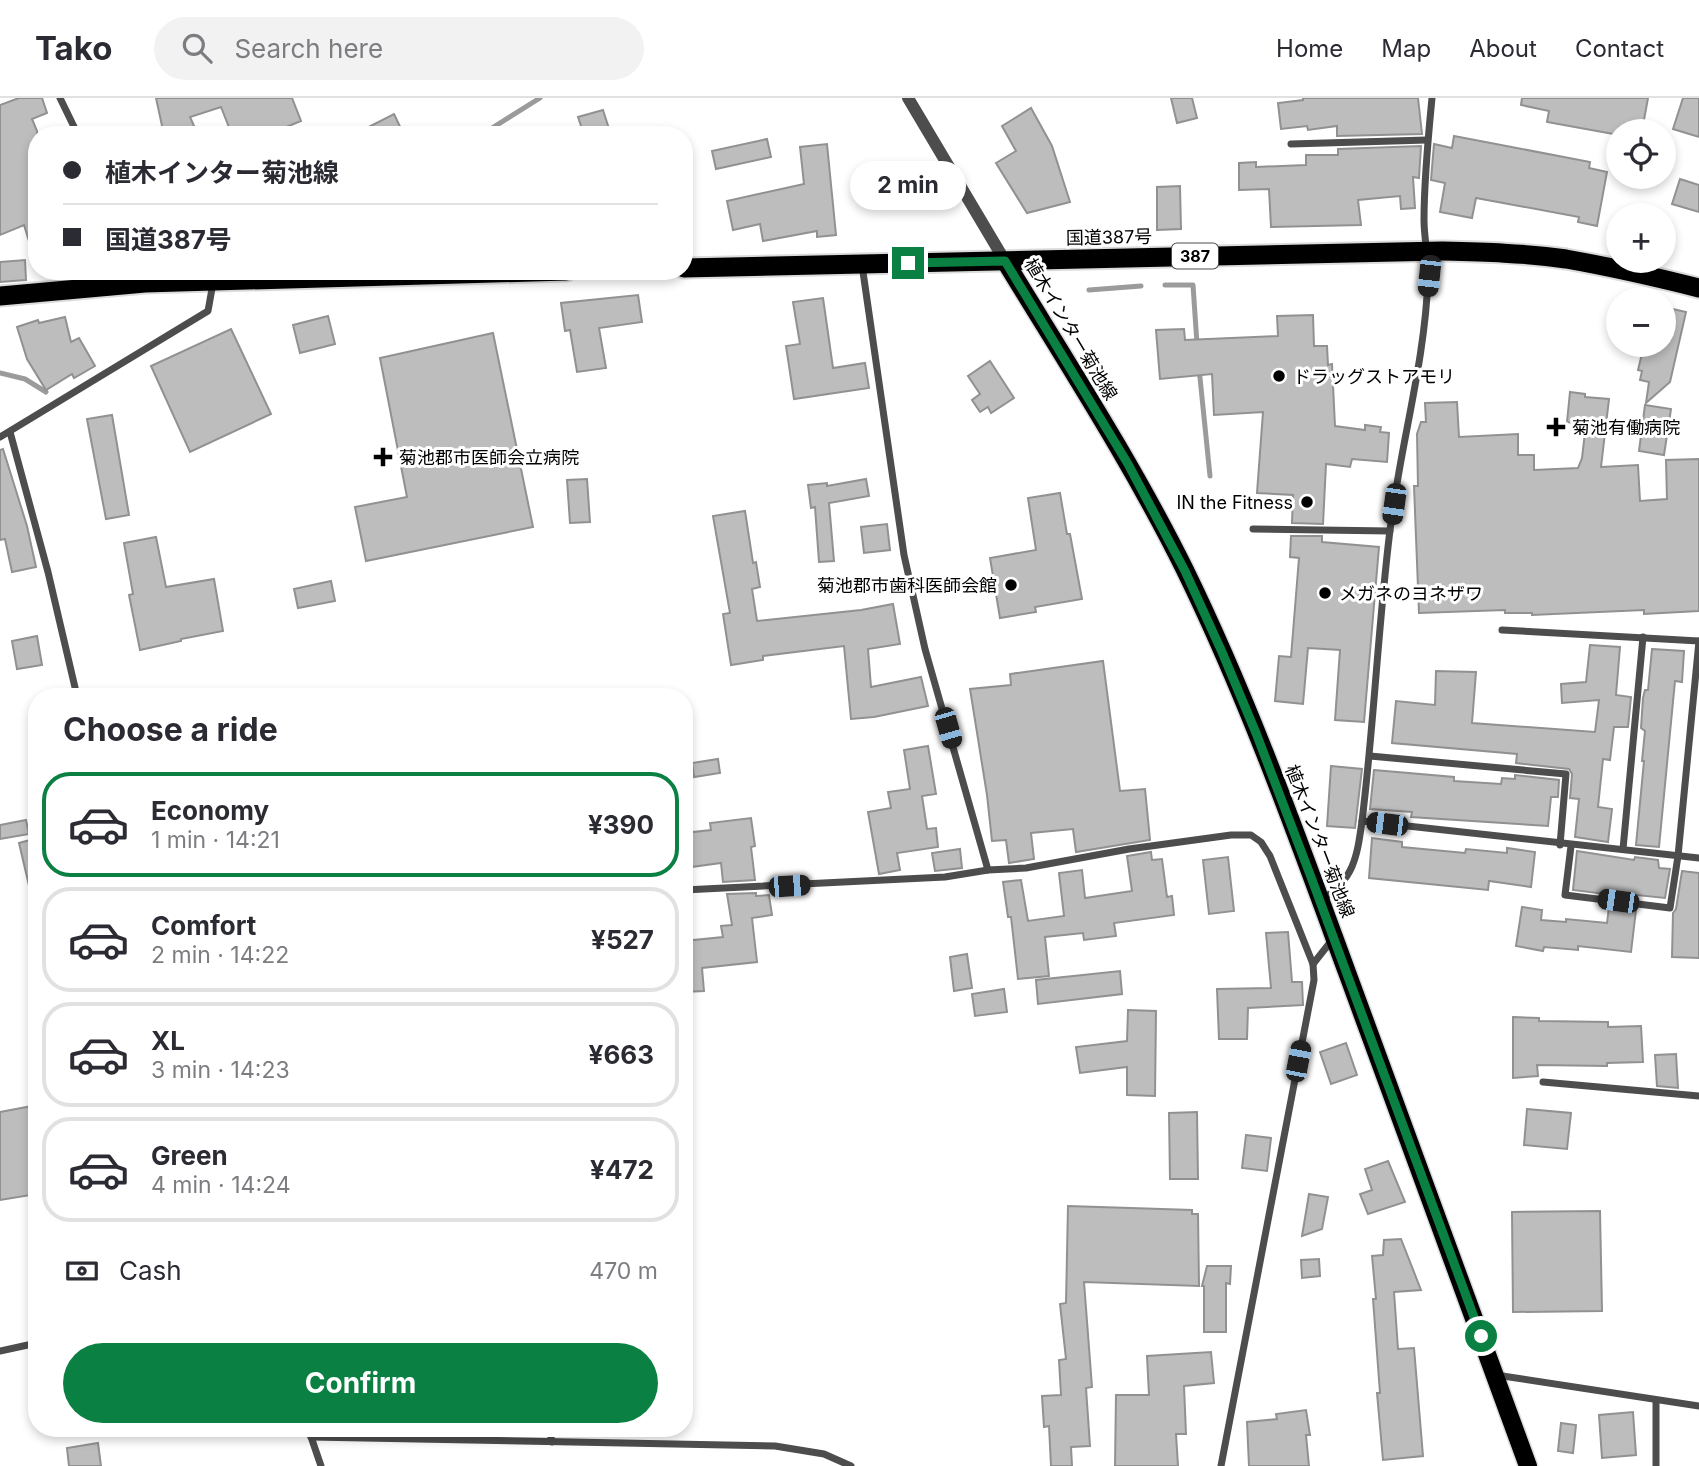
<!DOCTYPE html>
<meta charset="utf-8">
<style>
:root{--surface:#fff;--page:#f2f2f3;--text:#2b2b33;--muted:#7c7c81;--line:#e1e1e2;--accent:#0b8043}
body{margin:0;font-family:Inter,"Noto Sans JP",sans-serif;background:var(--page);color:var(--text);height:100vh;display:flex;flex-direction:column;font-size:26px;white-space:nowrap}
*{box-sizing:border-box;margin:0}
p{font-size:23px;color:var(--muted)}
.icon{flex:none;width:38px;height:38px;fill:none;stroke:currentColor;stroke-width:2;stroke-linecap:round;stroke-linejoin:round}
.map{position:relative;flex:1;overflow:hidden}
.details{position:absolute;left:28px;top:590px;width:665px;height:749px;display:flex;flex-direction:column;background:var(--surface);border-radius:28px;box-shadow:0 4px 10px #0003}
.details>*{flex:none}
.top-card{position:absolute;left:28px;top:28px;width:665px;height:154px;border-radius:28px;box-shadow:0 4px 10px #0003;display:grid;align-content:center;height:154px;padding:0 35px;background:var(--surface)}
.controls{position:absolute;left:1606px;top:21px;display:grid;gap:14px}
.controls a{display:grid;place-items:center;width:70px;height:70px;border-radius:50%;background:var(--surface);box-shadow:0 4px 10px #0003;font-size:35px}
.end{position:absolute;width:32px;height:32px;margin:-16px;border:9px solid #0b8043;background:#fff;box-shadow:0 0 0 4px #fff}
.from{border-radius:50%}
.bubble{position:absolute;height:49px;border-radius:24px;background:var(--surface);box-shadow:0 4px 10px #0003;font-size:23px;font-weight:700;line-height:49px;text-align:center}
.car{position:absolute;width:21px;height:42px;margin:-21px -10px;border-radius:9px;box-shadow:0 0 5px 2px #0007;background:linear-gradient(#222 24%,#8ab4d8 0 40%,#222 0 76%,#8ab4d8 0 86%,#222 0)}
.top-card b{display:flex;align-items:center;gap:24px;height:66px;font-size:26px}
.top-card b+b{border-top:2px solid var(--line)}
.top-card i{width:18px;height:18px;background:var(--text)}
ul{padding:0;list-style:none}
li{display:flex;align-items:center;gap:21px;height:105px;margin:0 14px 10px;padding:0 21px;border:4px solid var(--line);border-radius:28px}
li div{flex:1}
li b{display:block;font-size:26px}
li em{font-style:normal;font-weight:700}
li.selected{border-color:var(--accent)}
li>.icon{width:63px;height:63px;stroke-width:1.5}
h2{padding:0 35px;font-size:32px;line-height:84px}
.pay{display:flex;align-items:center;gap:18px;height:77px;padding:0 35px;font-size:26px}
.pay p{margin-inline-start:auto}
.primary-button{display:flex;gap:14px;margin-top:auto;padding:14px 35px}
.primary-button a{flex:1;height:80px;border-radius:42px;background:var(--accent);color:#fff;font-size:28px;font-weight:700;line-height:80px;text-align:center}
header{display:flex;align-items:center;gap:42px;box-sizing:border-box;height:98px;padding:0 35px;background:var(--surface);border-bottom:2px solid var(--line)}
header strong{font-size:33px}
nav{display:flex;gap:38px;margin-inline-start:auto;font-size:24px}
.search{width:490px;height:63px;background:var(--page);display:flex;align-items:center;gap:18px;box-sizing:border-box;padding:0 24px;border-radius:38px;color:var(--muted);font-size:26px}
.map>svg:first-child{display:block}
</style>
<header>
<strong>Tako</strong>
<div class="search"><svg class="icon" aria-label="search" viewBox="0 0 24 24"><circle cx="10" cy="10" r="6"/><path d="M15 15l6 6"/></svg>Search here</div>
<nav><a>Home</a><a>Map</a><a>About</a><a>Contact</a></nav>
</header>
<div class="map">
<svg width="1699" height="1368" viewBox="0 0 1699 1368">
<rect width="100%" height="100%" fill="#fff"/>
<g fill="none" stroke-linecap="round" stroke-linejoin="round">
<!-- stream -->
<g stroke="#9b9b9b" stroke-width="5">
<path d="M481,37L540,0"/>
<path d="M1165,187H1193L1197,246"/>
<path d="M1089,192L1141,188"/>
<path d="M1199,270L1210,378"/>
<path d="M0,275L25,281L46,294"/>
</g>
</g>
<!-- building -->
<g fill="#bdbdbd" stroke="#919191" stroke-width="2">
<path d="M19,0H42L47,15L32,21L37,33V155L33,156L24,127L0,137V7Z"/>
<path d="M156,0H292L301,23L267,37H232L221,9L190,19L198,37H164Z"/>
<path d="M1171,0H1192L1197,20L1177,25Z"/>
<path d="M1303,0H1418L1422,36L1337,38V28L1308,32L1307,28L1281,31L1278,5L1303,2Z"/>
<path d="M1522,0H1648L1642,33H1619V37L1547,24L1549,13L1521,7Z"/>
<path d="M1683,0H1699V39L1673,31Z"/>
<path d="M1031,10L1052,48L1070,104L1027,115L996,65L1016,53L1002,28Z"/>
<path d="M603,12L611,37H584L578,19Z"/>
<path d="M394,16L404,37H353Z"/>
<path d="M1454,38L1590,64L1589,70L1607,74L1597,128L1578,124L1579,119L1476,100L1472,120L1440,114L1445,85L1431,82L1434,46L1452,50Z"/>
<path d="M767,41L771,59L716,71L712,53Z"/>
<path d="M827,46L836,137L817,139V133L763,143L760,126L733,132L727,103L804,86L800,49Z"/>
<path d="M1421,48L1419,80L1413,79L1415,110L1401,111L1400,98L1358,102L1361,127L1271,129L1269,91L1239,92V65L1256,64V69L1306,67V57H1338V51Z"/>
<path d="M1680,81L1699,87V114L1672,106Z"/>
<path d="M1180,88L1181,131L1157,132V89Z"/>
<path d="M25,162L26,182L0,184V164Z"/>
<path d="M638,197L642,224L599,230L606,270L577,274L570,232L565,233L561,205Z"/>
<path d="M823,200L833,270L865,265L869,290L794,301L786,248L800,246L793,204Z"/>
<path d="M1664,209L1686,214L1670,284L1646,305L1649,284L1640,282L1642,273L1638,272L1644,247H1664Z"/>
<path d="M1313,217L1314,248H1327L1328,267L1332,266L1335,328L1365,332V327L1381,329L1380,334L1389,335L1387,364L1352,361L1350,369L1326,366L1323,426L1292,425L1293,397L1257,395L1263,314L1214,317L1212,276L1160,281L1156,232L1184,231L1185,242L1278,238L1277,218Z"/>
<path d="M328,218L335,246L300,255L293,227Z"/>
<path d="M65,219L71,244L79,240L95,268L74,280L72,276L46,292L27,261L17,229L38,222L39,225Z"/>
<path d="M231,231L271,316L190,354L151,268Z"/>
<path d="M493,235L533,429L366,463L355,409L407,399L380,260Z"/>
<path d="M990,263L1014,300L991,315L988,309L980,314L972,302L980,296L968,278Z"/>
<path d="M1570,294L1585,296V299L1609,301L1601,369L1638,367L1640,403L1667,401L1666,362L1699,361V513L1644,516V512L1532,517V515H1505V512L1419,515L1414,388H1418L1417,336L1421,324H1426L1425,305L1457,304L1459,339L1518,336V357H1534V372L1578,370L1582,360L1586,326L1567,324Z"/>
<path d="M1645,307L1671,311L1664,357L1639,353Z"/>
<path d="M112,317L129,417L106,421L87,321Z"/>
<path d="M3,351L27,428L36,469L12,474L5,441L0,442V352Z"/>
<path d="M587,381L590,424L570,425L567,382Z"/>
<path d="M866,381L869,398L829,405L834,463L819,464L815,409L811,410L808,387L827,385V388Z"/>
<path d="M1060,395L1067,436H1070L1082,501L1035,509L1036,514L1000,520L990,460L1036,452L1028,400Z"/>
<path d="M745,413L753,465L756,464L760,489L752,491L757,523L861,512L893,506L900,546L868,551L871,589L921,579L928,608L874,619L851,621L844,548L763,558V562L731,567L723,516L730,515L713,418Z"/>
<path d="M887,426L890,452L864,455L861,429Z"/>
<path d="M1291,438H1322V444L1379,449L1364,624L1335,622L1340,552L1308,550L1303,606L1275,603L1279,558L1291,559L1299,460L1290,459Z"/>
<path d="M156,439L166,489L214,481L223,533L181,541V543L140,552L129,497L133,496L124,445Z"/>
<path d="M331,483L335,503L298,510L294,491Z"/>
<path d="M37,538L42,567L17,571L12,543Z"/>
<path d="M1590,547L1620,549L1616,597L1631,599L1628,629H1614L1610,662L1603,661L1598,709L1612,711L1608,744L1575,739L1579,701L1570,700L1572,676L1569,671L1516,665L1517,656L1392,645L1396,603L1435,607L1436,573L1476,574L1472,625L1595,634L1599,602L1562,605L1561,586L1586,584Z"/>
<path d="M1652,551L1684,553L1682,584L1675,583L1659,749L1636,747L1644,663H1642L1645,633L1641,630L1643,600L1645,592H1648Z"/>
<path d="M1103,563L1120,693L1145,691L1150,742L1076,754L1073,731L1031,735L1034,761L1009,765L1006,742L992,743L987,697L970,591L1011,587L1010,576Z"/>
<path d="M928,648L936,696L922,698L927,731L936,730L938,749L897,755L900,772L879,776L868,714L891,710L888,694L910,691L904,652Z"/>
<path d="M718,661L720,675L694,679L692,665Z"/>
<path d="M1331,668L1362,671L1355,730L1327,728Z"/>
<path d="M1374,672L1454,679V683L1501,686L1502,680L1515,681V677L1559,682L1558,699H1551L1548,728L1411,719L1412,714L1370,711Z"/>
<path d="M751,720L755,748L751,749L755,782L723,784L721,765L684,770V735L711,732L710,725Z"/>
<path d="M26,722L29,736L0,741V727Z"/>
<path d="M37,740V795L31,796L19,745Z"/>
<path d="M1372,740L1402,744V749L1465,755L1466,751L1507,755V750L1535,754L1531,789L1489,783L1488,792L1369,780Z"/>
<path d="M960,751L962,770L935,773L932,755Z"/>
<path d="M1577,753L1634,762L1635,759L1658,762L1659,770L1670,771L1665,800L1637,797V800L1573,792Z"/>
<path d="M1151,754L1152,762L1162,761L1167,799L1172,798L1174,817L1114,825L1116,838L1084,842L1083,835L1045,839L1049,878L1018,881L1011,819H1008L1003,784L1021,782L1028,823L1064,818L1059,775L1082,772L1085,800L1132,793L1127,758Z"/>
<path d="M1228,759L1234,813L1209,816L1203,762Z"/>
<path d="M1682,773L1699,775V860L1672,859L1673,815L1676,811Z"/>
<path d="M756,795V798L769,797L772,817L752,820L757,864L702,870L704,893L684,894V843L723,839L721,828L732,827L727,796Z"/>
<path d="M1522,809L1542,812L1541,822L1566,824V821L1607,825L1609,809L1636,812L1631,854L1578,848V852L1544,849L1543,853L1516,848Z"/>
<path d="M1288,834L1292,884H1302L1303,907L1248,910L1247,941H1219L1217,891L1271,890L1266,835Z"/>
<path d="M967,856L972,890L954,893L950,859Z"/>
<path d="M1120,873L1122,896L1038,906L1036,882Z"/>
<path d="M1004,891L1007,914L975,918L972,896Z"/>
<path d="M1128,912L1156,913L1155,998L1127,997V969L1080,975L1076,949L1127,943Z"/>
<path d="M1513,919L1539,920V923L1608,924V929L1641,928L1643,964L1607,965V968L1537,967L1538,978L1513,980Z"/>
<path d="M1346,945L1357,977L1331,986L1320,954Z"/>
<path d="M1676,956L1678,990L1657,988L1655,957Z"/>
<path d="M37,1007V1096L0,1102V1014Z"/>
<path d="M1527,1011L1571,1015L1567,1051L1524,1047Z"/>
<path d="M1197,1014L1198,1081H1170L1169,1015Z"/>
<path d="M1246,1037L1271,1040L1267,1073L1242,1070Z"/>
<path d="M1388,1063L1405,1104L1368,1116L1360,1096L1372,1092L1365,1071Z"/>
<path d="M1309,1096L1328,1099L1322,1131L1302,1138Z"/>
<path d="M1068,1108L1192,1112V1116H1198L1199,1188L1084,1184L1092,1289L1086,1290L1090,1348L1071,1349L1072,1368H1051L1049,1328L1044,1329L1042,1298L1061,1297L1059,1262L1066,1261L1060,1206L1066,1205Z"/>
<path d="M1600,1113L1602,1213L1513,1214L1512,1114Z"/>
<path d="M1401,1141L1421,1192L1394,1194L1398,1251L1414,1250L1423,1358L1383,1362L1377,1295H1380L1373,1201H1376L1372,1158L1383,1157L1384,1142Z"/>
<path d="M1319,1161L1320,1178L1302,1180L1301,1162Z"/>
<path d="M1207,1168H1231L1230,1186L1226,1185V1234H1204V1188H1202Z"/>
<path d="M1211,1254L1214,1285L1184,1288L1186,1336H1176L1178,1368H1115L1116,1297H1149L1147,1258Z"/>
<path d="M1306,1312L1310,1337H1306L1309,1368H1249L1247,1324L1277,1321L1276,1316Z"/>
<path d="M1633,1314L1636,1357L1602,1360L1599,1317Z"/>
<path d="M1561,1325L1576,1327L1573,1355L1558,1353Z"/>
<path d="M98,1345L101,1368H69L67,1350Z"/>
</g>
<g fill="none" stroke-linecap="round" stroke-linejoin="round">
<!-- primary casing -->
<g stroke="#dbdbdb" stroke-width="21">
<path id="primary" d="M1005,163C1067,265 1132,365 1185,472C1249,603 1298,741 1348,877C1408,1041 1468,1204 1528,1368"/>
</g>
<!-- trunk casing -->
<g stroke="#dbdbdb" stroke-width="23">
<g id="trunk">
<path d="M684,170L1442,153C1483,154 1525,155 1566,161C1611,169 1655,179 1699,190"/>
<path d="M0,198L145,185L566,173"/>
</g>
</g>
<!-- minor -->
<g stroke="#4d4d4d" stroke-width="7">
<path d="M60,0L78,37"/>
<path d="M1291,46L1427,42"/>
<path d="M862,167L904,457L925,551L988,772"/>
<path d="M10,334L48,474L77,598"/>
<path d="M0,339L208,213L213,185"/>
<path d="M1253,431L1390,433"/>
<path d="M1502,532L1699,543"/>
<path d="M1370,658L1566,676L1560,747"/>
<path d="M1362,723L1699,760"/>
<path d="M1571,748L1565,797L1670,810L1678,758L1699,543"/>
<path d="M1623,751L1643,539"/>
<path d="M684,792L945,779L988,772L1026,770L1129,751L1231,737H1251L1261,744L1270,758L1313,866L1314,882L1221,1368"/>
<path d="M1321,802C1354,782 1357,759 1362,723C1374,626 1378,529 1390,432C1400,348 1425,265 1428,180C1429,161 1424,141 1424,122C1424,81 1428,41 1432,0"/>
<path d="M1313,866L1332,842"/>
<path d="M1543,984L1699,998"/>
<path d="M0,1253L37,1245"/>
<path d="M1496,1277L1699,1308"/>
<path d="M308,1330L321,1368"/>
<path d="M549,1330L552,1344"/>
<path d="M311,1339L775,1348L824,1356L851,1368"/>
<path d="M1656,1368V1303"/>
</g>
<!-- tertiary -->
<path stroke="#4d4d4d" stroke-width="12" d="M908,0L1005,163"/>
<!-- primary -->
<use href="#primary" stroke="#000" stroke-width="18"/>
<!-- trunk -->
<use href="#trunk" stroke="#000" stroke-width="19"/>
</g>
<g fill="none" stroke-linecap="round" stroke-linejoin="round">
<!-- route -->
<path stroke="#0b8043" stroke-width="9" d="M908,165L1005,163L1128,366L1185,473L1222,554L1256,635L1311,779L1481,1238"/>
</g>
<!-- markers -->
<g fill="#000" stroke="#fff" stroke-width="2.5">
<circle cx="1279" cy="278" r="7"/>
<path d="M1552.5 318.5h7v7h7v7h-7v7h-7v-7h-7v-7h7z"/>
<path d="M379.5 348.5h7v7h7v7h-7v7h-7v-7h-7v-7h7z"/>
<circle cx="1307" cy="404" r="7"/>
<circle cx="1011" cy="487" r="7"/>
<circle cx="1325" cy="495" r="7"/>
</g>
<g text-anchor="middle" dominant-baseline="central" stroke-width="6" stroke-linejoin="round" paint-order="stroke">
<!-- shield labels -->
<rect fill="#fff" stroke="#4c4c4c" stroke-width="2" x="1172" y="145.5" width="46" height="25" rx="5"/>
<g font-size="16" font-weight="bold" fill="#000">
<text x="1195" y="158">387</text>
</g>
<!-- street labels -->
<g font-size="18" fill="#000" stroke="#fff">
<text transform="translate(1109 139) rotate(-1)">国道387号</text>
<text transform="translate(1071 231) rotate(59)">植木インター菊池線</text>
<text transform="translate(1320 743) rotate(69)">植木インター菊池線</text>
</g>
<!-- poi labels -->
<g font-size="18" fill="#000" stroke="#fff" text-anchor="start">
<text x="1293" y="278">ドラッグストアモリ</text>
<text x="1572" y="329">菊池有働病院</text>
<text x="399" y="359">菊池郡市医師会立病院</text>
<text x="1293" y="404" text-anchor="end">IN the Fitness</text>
<text x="997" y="487" text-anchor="end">菊池郡市歯科医師会館</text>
<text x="1339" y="495">メガネのヨネザワ</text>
</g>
</g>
</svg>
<div class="controls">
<a><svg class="icon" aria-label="locate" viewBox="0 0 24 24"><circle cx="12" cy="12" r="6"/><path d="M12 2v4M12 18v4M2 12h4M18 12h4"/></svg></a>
<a>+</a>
<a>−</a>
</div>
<i class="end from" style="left:1481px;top:1238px"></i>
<i class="end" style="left:908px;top:165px"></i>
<div class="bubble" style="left:850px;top:63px;width:116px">2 min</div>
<i class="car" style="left:1429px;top:178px;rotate:186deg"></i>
<i class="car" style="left:1394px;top:406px;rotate:188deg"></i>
<i class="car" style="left:948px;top:630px;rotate:164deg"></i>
<i class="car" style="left:1387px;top:726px;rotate:277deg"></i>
<i class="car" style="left:789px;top:788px;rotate:86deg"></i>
<i class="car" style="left:1618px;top:803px;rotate:278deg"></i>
<i class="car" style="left:1298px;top:963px;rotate:11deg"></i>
<div class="top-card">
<b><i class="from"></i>植木インター菊池線</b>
<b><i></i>国道387号</b>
</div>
<section class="details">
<h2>Choose a ride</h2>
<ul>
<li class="selected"><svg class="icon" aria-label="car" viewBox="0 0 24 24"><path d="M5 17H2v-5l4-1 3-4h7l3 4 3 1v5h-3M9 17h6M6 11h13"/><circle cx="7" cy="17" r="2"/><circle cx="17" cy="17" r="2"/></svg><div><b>Economy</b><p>1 min · 14:21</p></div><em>¥390</em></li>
<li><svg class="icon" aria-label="car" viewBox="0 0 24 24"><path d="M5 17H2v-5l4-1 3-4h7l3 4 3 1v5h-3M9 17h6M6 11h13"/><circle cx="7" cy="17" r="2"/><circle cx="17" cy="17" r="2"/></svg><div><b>Comfort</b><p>2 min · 14:22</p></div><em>¥527</em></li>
<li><svg class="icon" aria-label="car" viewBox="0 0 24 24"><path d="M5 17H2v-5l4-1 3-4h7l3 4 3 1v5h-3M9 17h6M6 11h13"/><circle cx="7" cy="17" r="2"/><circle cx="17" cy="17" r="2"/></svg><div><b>XL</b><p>3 min · 14:23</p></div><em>¥663</em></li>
<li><svg class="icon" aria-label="car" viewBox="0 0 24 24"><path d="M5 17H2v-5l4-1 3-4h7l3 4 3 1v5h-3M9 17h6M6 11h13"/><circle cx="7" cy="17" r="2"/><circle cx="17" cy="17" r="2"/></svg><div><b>Green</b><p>4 min · 14:24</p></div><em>¥472</em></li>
</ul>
<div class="pay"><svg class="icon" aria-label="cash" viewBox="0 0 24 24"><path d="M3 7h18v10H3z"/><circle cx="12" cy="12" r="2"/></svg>Cash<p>470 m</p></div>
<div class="primary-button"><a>Confirm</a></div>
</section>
</div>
